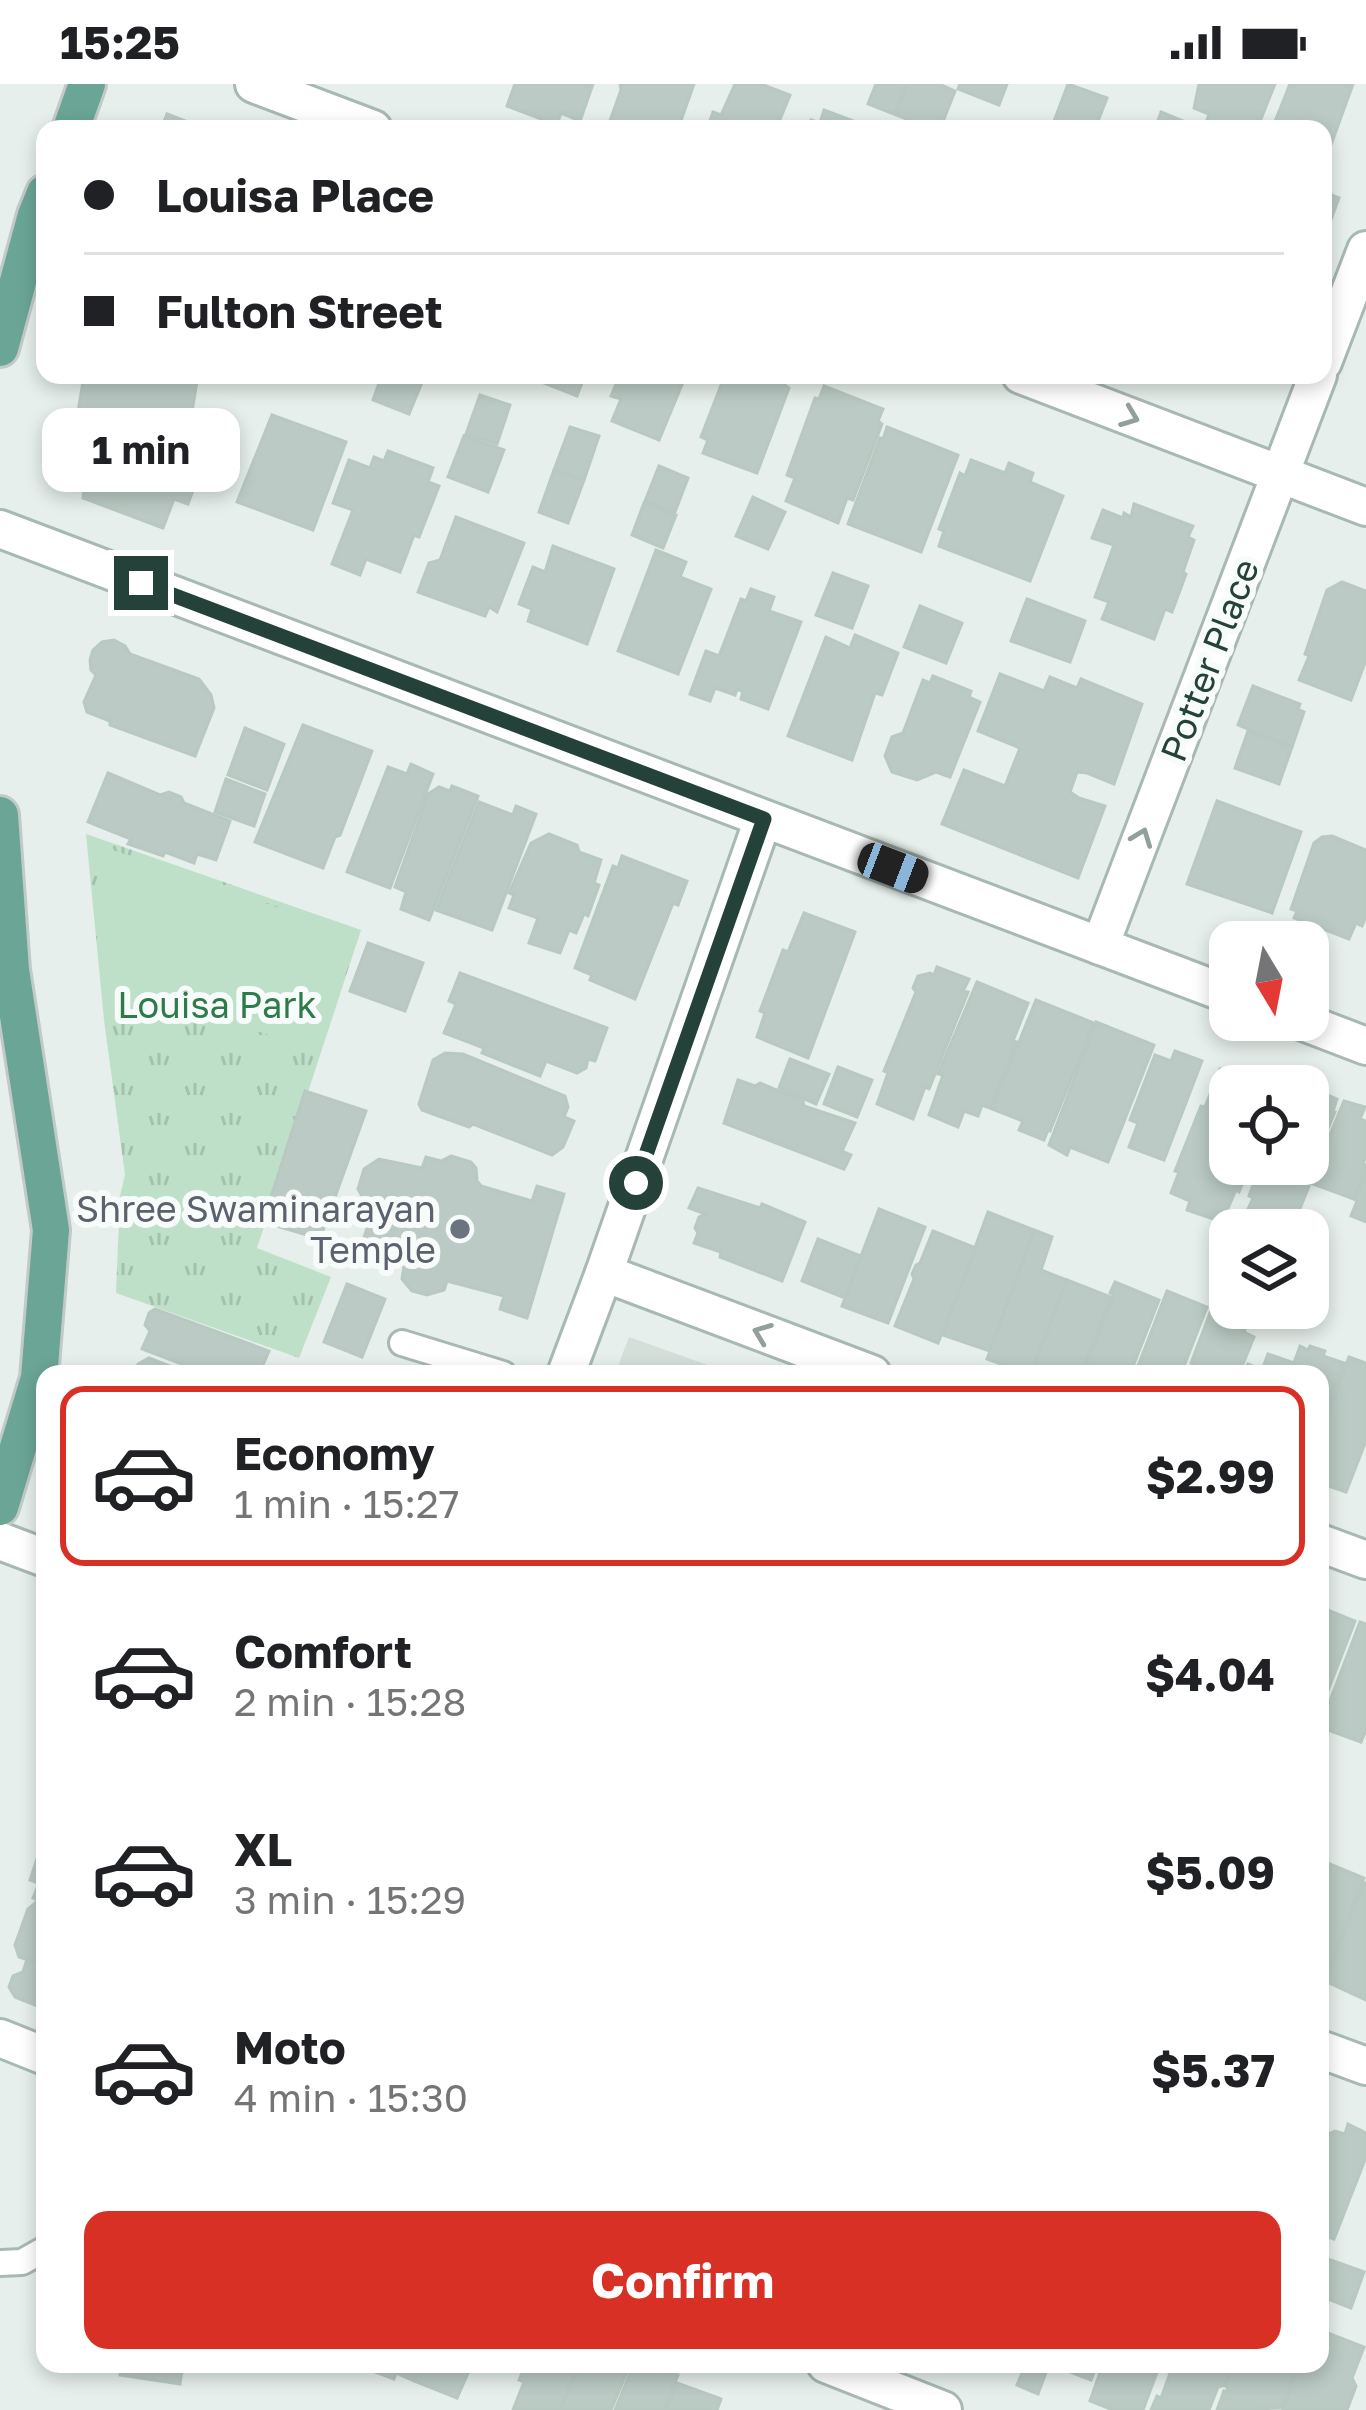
<!DOCTYPE html>
<meta charset="utf-8">
<style>
:root{--surface:#fff;--page:#f6f6f6;--text:#202124;--muted:#757577;--line:#e0e0e0;--accent:#d93025}
body{margin:0;font-family:"Golos Text",sans-serif;background:var(--page);color:var(--text);height:100vh;display:flex;flex-direction:column;font-size:45px;white-space:nowrap}
*{box-sizing:border-box;margin:0}
p{font-size:39px;color:var(--muted)}
.icon{flex:none;width:66px;height:66px;fill:none;stroke:currentColor;stroke-width:2;stroke-linecap:round;stroke-linejoin:round}
.map{position:relative;flex:1;overflow:hidden}
.sheet{position:absolute;left:36px;top:1281px;width:1293px;height:1008px;display:flex;flex-direction:column;background:var(--surface);border-radius:24px;box-shadow:0 6px 18px #0003}
.sheet>*{flex:none}
.top-card{position:absolute;left:36px;top:36px;width:1296px;height:264px;border-radius:24px;box-shadow:0 6px 18px #0003;display:grid;align-content:center;height:264px;padding:0 48px;background:var(--surface)}
.needle{width:78px;rotate:170deg}
.tools{position:absolute;left:1209px;top:837px;display:grid;gap:24px}
.tools a{display:grid;place-items:center;width:120px;height:120px;border-radius:24px;background:var(--surface);box-shadow:0 6px 18px #0003;font-size:60px}
.end{position:absolute;width:54px;height:54px;margin:-27px;border:15px solid #24423a;background:#fff;box-shadow:0 0 0 6px #fff}
.from{border-radius:50%}
.bubble{position:absolute;height:84px;border-radius:24px;background:var(--surface);box-shadow:0 6px 18px #0003;font-size:39px;font-weight:700;line-height:84px;text-align:center}
.car{position:absolute;width:36px;height:72px;margin:-36px -18px;border-radius:15px;box-shadow:0 0 9px 3px #0007;background:linear-gradient(#222 24%,#8ab4d8 0 40%,#222 0 76%,#8ab4d8 0 86%,#222 0)}
.top-card b{display:flex;align-items:center;gap:42px;height:114px;font-size:45px}
.top-card b+b{border-top:3px solid var(--line)}
.top-card i{width:30px;height:30px;background:var(--text)}
ul{padding:21px 0 0;list-style:none}
li{display:flex;align-items:center;gap:36px;height:180px;margin:0 24px 18px;padding:0 24px;border:6px solid transparent;border-radius:24px}
li div{flex:1}
li b{display:block;font-size:45px}
li em{font-style:normal;font-weight:700}
li.on{border-color:var(--accent)}
li>.icon{width:108px;height:108px;stroke-width:1.5}
.action{display:flex;gap:24px;margin-top:auto;padding:24px 48px}
.action a{flex:1;height:138px;border-radius:24px;background:var(--accent);color:#fff;font-size:48px;font-weight:700;line-height:138px;text-align:center}
.status{display:flex;justify-content:space-between;align-items:center;height:84px;padding:0 60px;background:var(--surface);direction:ltr}
.status svg{height:33px;fill:currentColor}
.map>svg:first-child{display:block}
</style>
<div class="status"><b>15:25</b><svg viewBox="0 0 49 12"><path d="M0 12V9h3v3zM5 12V6h3v6zM10 12V3h3v9zM15 12V0h3v12zM26 1h20v11H26zM47 4h2v5h-2z"/></svg></div>
<div class="map">
<svg width="1366" height="2326" viewBox="0 0 1366 2326">
<defs>
<pattern id="grass-tufts" width="24" height="20" patternUnits="userSpaceOnUse" patternTransform="scale(3)"><rect width="24" height="20" fill="#bfe0c8"/><path d="M3 7l-1-3M5 7V3M7 7l1-3M15 17l-1-3M17 17v-4M19 17l1-3" fill="none" stroke="#a4c1ad"/></pattern>
</defs>
<rect width="100%" height="100%" fill="#e6efeb"/>
<!-- built -->
<path fill="#d4dfda" d="M629,1253L733,1290H615Z"/>
<!-- grass -->
<path fill="url(#grass-tufts)" d="M86,750L361,846L257,1164L331,1193L299,1274L116,1209L120,1112L125,1091L104,936Z"/>
<!-- garden -->
<path fill="#bfe0c8" d="M93,759L359,852L318,968L115,898Z"/>
<!-- building -->
<g fill="#bbcac4" stroke="#b8c9c2" stroke-width="3">
<path d="M515,0H593L580,37L561,29L557,41L507,22Z"/>
<path d="M620,0H694L678,45H607L621,6Z"/>
<path d="M735,0H761L790,11L776,45H707L713,28L721,31Z"/>
<path d="M876,0H906L894,30L868,20Z"/>
<path d="M908,0H939L955,7L940,45H932L896,31Z"/>
<path d="M960,0H1007L999,21L958,5Z"/>
<path d="M1068,0L1107,14L1095,45H1066L1053,40Z"/>
<path d="M1199,0H1275L1257,45H1204L1209,30L1194,24Z"/>
<path d="M1290,0H1353L1323,83V45H1272Z"/>
<path d="M824,26L861,40L860,43L865,45H808L811,36L820,39Z"/>
<path d="M1161,28L1200,44L1199,45H1155Z"/>
<path d="M167,30L206,45H161Z"/>
<path d="M1323,108L1339,114L1323,157Z"/>
<path d="M84,291H198L184,377L201,384L188,420L174,415L163,444L83,414L85,397L68,390Z"/>
<path d="M382,291H425L409,330L373,316Z"/>
<path d="M524,291H585L577,312Z"/>
<path d="M620,291H686L659,356L612,337L621,315L611,312Z"/>
<path d="M725,291H785L782,299L789,304L757,389L703,369L708,356L701,353Z"/>
<path d="M824,302L883,325L878,337L882,340L853,416L847,414L838,439L786,417L795,394L787,391L815,314L819,315Z"/>
<path d="M480,311L510,321L497,360L466,350Z"/>
<path d="M272,331L346,358L313,446L237,418Z"/>
<path d="M570,343L599,352L584,396L554,386Z"/>
<path d="M887,343L958,371L921,468L848,440L880,354L883,355Z"/>
<path d="M464,352L504,366L488,408L448,393Z"/>
<path d="M388,367L433,384L428,398L439,402L419,453L414,451L400,488L366,475L360,491L332,480L353,426L333,419L349,376L370,384L374,373L384,377Z"/>
<path d="M971,376L1005,389L1009,379L1033,389L1030,398L1063,412L1030,497L939,462L944,447L939,445L960,389L965,392Z"/>
<path d="M659,382L688,394L675,428L645,417Z"/>
<path d="M554,386L584,396L568,439L539,428Z"/>
<path d="M753,413L785,428L768,465L736,452Z"/>
<path d="M644,419L676,431L663,464L632,451Z"/>
<path d="M1134,420L1193,442L1188,453L1194,456L1183,488L1186,490L1172,528L1165,525L1154,555L1102,535L1109,518L1095,513L1114,461L1092,454L1103,426L1123,434L1124,429L1131,433Z"/>
<path d="M456,433L524,459L497,528L489,523L485,532L418,508L429,479L440,476Z"/>
<path d="M553,462L614,485L587,560L528,537L532,525L519,520L533,483L545,488Z"/>
<path d="M656,466L686,478L680,493L711,505L678,590L618,567Z"/>
<path d="M833,489L868,502L852,544L816,531Z"/>
<path d="M1342,498L1366,507V576L1351,616L1299,596L1309,572L1305,570L1327,506Z"/>
<path d="M751,505L774,513L769,527L801,538L768,625L741,615L743,608L737,605L735,611L715,604L710,617L690,610L706,567L719,572L741,515L746,517Z"/>
<path d="M1027,515L1085,537L1070,578L1011,557Z"/>
<path d="M920,522L962,539L946,579L904,563Z"/>
<path d="M855,551L898,569L882,611L875,609L852,676L788,652L826,553L850,564Z"/>
<path d="M114,556L125,562L130,570L199,595L211,611L214,624L195,672L110,641V637L87,628L84,618L96,591L91,586L90,576L93,566L102,558Z"/>
<path d="M1000,590L1044,607L1050,593L1077,604L1081,595L1142,620L1114,700L1087,689L1077,688L1070,708L1079,714L1105,722L1078,794L942,740L964,686L1005,702L1020,664L978,647Z"/>
<path d="M933,592L971,607L969,613L980,618L950,693L936,688L917,696L892,688L885,672L892,653L903,649L923,596L930,599Z"/>
<path d="M1253,602L1300,620L1298,625L1304,628L1292,663L1238,641Z"/>
<path d="M303,641L372,667L340,751L335,753L323,784L255,758Z"/>
<path d="M245,644L284,660L267,706L228,691Z"/>
<path d="M1248,647L1292,663L1279,700L1235,684Z"/>
<path d="M411,680L433,690L390,804L347,788L388,683L407,690Z"/>
<path d="M108,689L160,711L169,708L181,713L184,719L230,737L216,776L197,770L194,779L165,768L163,772L128,760L131,755L88,738Z"/>
<path d="M226,695L265,710L254,742L215,728Z"/>
<path d="M452,702L478,712L429,836L401,825L406,808L395,803L428,710L439,703L450,707Z"/>
<path d="M1217,717L1301,748L1272,829L1187,800Z"/>
<path d="M479,718L513,731L516,722L536,730L492,846L436,826Z"/>
<path d="M549,750L577,761L579,768L601,776L594,799L599,801L588,832L584,830L576,849L569,846L560,869L529,859L538,834L509,824L514,811L509,809L531,759Z"/>
<path d="M1332,752L1366,766V832L1362,842L1356,839L1349,855L1294,834L1297,827L1291,825L1314,759L1322,753Z"/>
<path d="M622,772L687,797L678,821L673,819L635,915L590,896L592,891L575,884L613,782L618,784Z"/>
<path d="M804,829L855,848L808,974L757,953L765,929L760,927L783,866L788,868Z"/>
<path d="M368,859L423,879L405,927L350,907Z"/>
<path d="M937,883L969,895L963,907L968,908L929,1005L925,1003L913,1035L877,1020L888,989L884,987L916,908L913,904L918,892L930,889L934,891Z"/>
<path d="M460,889L607,944L595,977L588,975L586,984L577,989L546,977L540,992L482,969L484,964L444,949L456,920L449,917Z"/>
<path d="M977,898L1028,919L1013,957L1017,958L990,1024L982,1021L978,1032L964,1027L958,1043L929,1031L943,991L938,990Z"/>
<path d="M1036,916L1094,939L1050,1047L1048,1046L1044,1056L1019,1046L1023,1037L992,1025Z"/>
<path d="M1096,938L1154,961L1108,1078L1070,1063L1067,1071L1049,1061Z"/>
<path d="M1175,967L1202,977L1164,1076L1129,1063L1138,1039L1130,1036L1155,971L1171,977Z"/>
<path d="M445,969L463,970L565,1012L568,1023L564,1033L574,1037L563,1063L552,1071L473,1040L469,1043L422,1026L419,1020L433,976Z"/>
<path d="M790,975L829,990L816,1020L779,1004Z"/>
<path d="M838,983L872,996L857,1033L824,1020Z"/>
<path d="M1220,985L1263,1002H1230V1080H1250L1239,1108L1236,1106L1222,1138L1187,1126L1190,1117L1171,1109L1179,1088L1175,1087L1201,1022L1205,1023Z"/>
<path d="M738,996L755,1002L760,999L803,1017L804,1022L855,1039L842,1067L851,1071L844,1085L724,1039Z"/>
<path d="M1313,1005L1337,1015L1333,1027L1335,1028L1320,1063L1324,1065L1297,1132L1281,1127L1276,1138L1248,1125L1253,1114L1249,1112L1261,1080H1308V1016Z"/>
<path d="M305,1007L366,1027L320,1155L263,1138Z"/>
<path d="M1344,1017L1365,1023L1360,1035L1366,1037V1071L1363,1080L1366,1081V1086L1354,1115L1310,1099Z"/>
<path d="M451,1072L471,1078L476,1084L477,1097L481,1102L532,1117L537,1102L564,1110L527,1234L500,1225L504,1212L447,1197L444,1206L427,1211L412,1207L402,1195L404,1182L359,1169L374,1122L366,1119L358,1105L364,1085L379,1075L422,1084L426,1073L441,1077Z"/>
<path d="M1366,1086V1138L1351,1132L1357,1117L1354,1115Z"/>
<path d="M698,1104L760,1124L762,1120L805,1138L782,1197L720,1173L721,1168L694,1159L698,1149L695,1144L699,1133L705,1130L689,1124Z"/>
<path d="M879,1125L925,1143L888,1239L842,1222Z"/>
<path d="M988,1128L1034,1146L990,1267L943,1251Z"/>
<path d="M1034,1146L1052,1153L1041,1186L1067,1196L1030,1290L987,1275Z"/>
<path d="M933,1147L976,1164L938,1259L895,1242L914,1195L912,1190L916,1181L920,1179Z"/>
<path d="M818,1155L861,1172L845,1214L802,1197Z"/>
<path d="M1067,1196L1111,1213L1081,1290H1031Z"/>
<path d="M1115,1198L1159,1216L1130,1290H1083L1114,1211L1110,1209Z"/>
<path d="M347,1200L385,1215L362,1273L324,1258Z"/>
<path d="M1167,1207L1207,1223L1181,1290H1135Z"/>
<path d="M155,1225L269,1267L259,1290H208L142,1265L150,1247L145,1241L149,1229Z"/>
<path d="M1210,1229L1246,1243L1244,1248L1254,1253L1239,1290H1190L1194,1280L1191,1279Z"/>
<path d="M1300,1262L1308,1266L1310,1262L1325,1267L1323,1272L1344,1279L1320,1342V1290H1290Z"/>
<path d="M1268,1270L1294,1279L1290,1290H1243L1248,1280L1262,1286Z"/>
<path d="M1349,1273L1366,1279V1357L1346,1408L1320,1399V1350Z"/>
<path d="M149,1274L190,1290H125L127,1285L135,1289L138,1280Z"/>
<path d="M1320,1523L1355,1537L1320,1627Z"/>
<path d="M1360,1538L1366,1540V1646L1361,1658L1320,1643Z"/>
<path d="M39,1769L45,1771V1819L33,1814L39,1799L30,1796Z"/>
<path d="M1320,1776L1364,1794L1323,1897L1320,1896Z"/>
<path d="M1364,1799H1366V1916L1325,1897Z"/>
<path d="M39,1816L45,1819V1881L19,1873L15,1861L28,1825Z"/>
<path d="M27,1875L45,1881V1925L15,1913L9,1903L13,1892L23,1888Z"/>
<path d="M1348,2040L1366,2049V2073L1334,2155L1320,2150V2068L1326,2051L1335,2047L1345,2050Z"/>
<path d="M1328,2175L1364,2188L1351,2224L1320,2212V2195Z"/>
<path d="M1320,2246L1364,2263L1352,2294L1356,2302L1347,2326H1283L1298,2282L1320,2280Z"/>
<path d="M122,2280H183L180,2300L120,2291Z"/>
<path d="M366,2280H420L414,2297L396,2289L394,2295L365,2284Z"/>
<path d="M420,2280H472L457,2314L414,2297Z"/>
<path d="M526,2280H578L560,2326H513L524,2298L519,2296Z"/>
<path d="M581,2280H625L629,2283L611,2326H560Z"/>
<path d="M1014,2280H1043L1048,2283L1038,2310L1017,2301L1024,2284Z"/>
<path d="M1050,2280H1097L1091,2296Z"/>
<path d="M1103,2280H1160L1143,2326H1113L1090,2317Z"/>
<path d="M1169,2280H1234L1225,2301L1218,2303L1209,2326H1151L1157,2312L1161,2314L1172,2284Z"/>
<path d="M1234,2280H1298L1282,2324L1217,2326L1224,2307L1230,2308L1225,2301Z"/>
<path d="M655,2282L678,2291L664,2326H615L632,2284L644,2289L645,2285L653,2288Z"/>
<path d="M677,2299L721,2315L717,2326H666Z"/>
</g>
<g fill="none" stroke-linecap="round" stroke-linejoin="round">
<!-- service casing -->
<g stroke="#a8b8b2" stroke-width="30">
<g id="service">
<path d="M402,1259L503,1290"/>
<path d="M0,2179L22,2178L45,2165"/>
</g>
</g>
<!-- minor casing -->
<g stroke="#a8b8b2" stroke-width="42">
<g id="minor">
<path d="M254,0L373,45"/>
<path d="M1323,278L1366,166"/>
<path d="M1021,291L1366,423"/>
<path d="M0,445L1230,911"/>
<path d="M1100,862L1318,291"/>
<path d="M1298,936L1366,962"/>
<path d="M604,1189L872,1290"/>
<path d="M566,1290L604,1189L763,735"/>
<path d="M0,1457L45,1474"/>
<path d="M1320,1459L1366,1476"/>
<path d="M0,1954L45,1972"/>
<path d="M1320,1965L1366,1982"/>
<path d="M826,2280L943,2326"/>
</g>
</g>
<!-- primary casing -->
<g stroke="#c2cac8" stroke-width="42">
<g id="primary">
<path d="M71,45L87,0"/>
<path d="M0,264L36,131L45,109"/>
<path d="M0,731L11,886L51,1146L39,1294L0,1423"/>
</g>
</g>
<!-- service -->
<use href="#service" stroke="#fff" stroke-width="24"/>
<!-- minor -->
<use href="#minor" stroke="#fff" stroke-width="36"/>
<!-- primary -->
<use href="#primary" stroke="#6aa596" stroke-width="36"/>
</g>
<!-- one-way arrows -->
<defs><path id="oneway-chevron" d="M-2-3.5L2.5 0L-2 3.5" fill="none" stroke-width="1.6" stroke-linecap="round" stroke-linejoin="round" transform="scale(3)"/></defs>
<g stroke="#92a09c">
<use href="#oneway-chevron" transform="translate(1130 333) rotate(21)"/>
<use href="#oneway-chevron" transform="translate(1142 753) rotate(-69)"/>
<use href="#oneway-chevron" transform="translate(762 1249) rotate(-159)"/>
</g>
<g fill="none" stroke-linecap="round" stroke-linejoin="round">
<!-- route -->
<path stroke="#24423a" stroke-width="15" d="M141,499L764,735L636,1099"/>
</g>
<!-- markers -->
<circle fill="#6b7280" stroke="#f7fbf9" stroke-width="4.5" cx="460" cy="1145" r="12"/>
<g text-anchor="middle" dominant-baseline="central" stroke-width="12" stroke-linejoin="round" paint-order="stroke">
<!-- street labels -->
<g font-size="36" fill="#24423a" stroke="#f7fbf9">
<text transform="translate(1209 576) rotate(-69)">Potter Place</text>
</g>
<!-- park labels -->
<g font-size="36" fill="#2d7a4b" stroke="#f7fbf9">
<text x="217" y="920">Louisa Park</text>
</g>
<!-- worship labels -->
<g font-size="36" fill="#5b616d" stroke="#f7fbf9" text-anchor="end">
<text x="436" y="1124">Shree Swaminarayan<tspan x="436" dy="41">Temple</tspan></text>
</g>
</g>
</svg>
<div class="tools">
<a><svg class="needle" viewBox="-14 -14 28 28"><path d="M0-13l5 13h-10z" fill="#e53935"/><path d="M0 13l5-13h-10z" fill="#757577"/></svg></a>
<a><svg class="icon" aria-label="locate" viewBox="0 0 24 24"><circle cx="12" cy="12" r="6"/><path d="M12 2v4M12 18v4M2 12h4M18 12h4"/></svg></a>
<a><svg class="icon" aria-label="layers" viewBox="0 0 24 24"><path d="M12 4l9 5-9 5-9-5zM3 14l9 5 9-5"/></svg></a>
</div>
<i class="end from" style="left:636px;top:1099px"></i>
<i class="end" style="left:141px;top:499px"></i>
<div class="bubble" style="left:42px;top:324px;width:198px">1 min</div>
<i class="car" style="left:893px;top:784px;rotate:111deg"></i>
<div class="top-card">
<b><i class="from"></i>Louisa Place</b>
<b><i></i>Fulton Street</b>
</div>
<section class="sheet">
<ul>
<li class="on"><svg class="icon" aria-label="car" viewBox="0 0 24 24"><path d="M5 17H2v-5l4-1 3-4h7l3 4 3 1v5h-3M9 17h6M6 11h13"/><circle cx="7" cy="17" r="2"/><circle cx="17" cy="17" r="2"/></svg><div><b>Economy</b><p>1 min · 15:27</p></div><em>$2.99</em></li>
<li><svg class="icon" aria-label="car" viewBox="0 0 24 24"><path d="M5 17H2v-5l4-1 3-4h7l3 4 3 1v5h-3M9 17h6M6 11h13"/><circle cx="7" cy="17" r="2"/><circle cx="17" cy="17" r="2"/></svg><div><b>Comfort</b><p>2 min · 15:28</p></div><em>$4.04</em></li>
<li><svg class="icon" aria-label="car" viewBox="0 0 24 24"><path d="M5 17H2v-5l4-1 3-4h7l3 4 3 1v5h-3M9 17h6M6 11h13"/><circle cx="7" cy="17" r="2"/><circle cx="17" cy="17" r="2"/></svg><div><b>XL</b><p>3 min · 15:29</p></div><em>$5.09</em></li>
<li><svg class="icon" aria-label="car" viewBox="0 0 24 24"><path d="M5 17H2v-5l4-1 3-4h7l3 4 3 1v5h-3M9 17h6M6 11h13"/><circle cx="7" cy="17" r="2"/><circle cx="17" cy="17" r="2"/></svg><div><b>Moto</b><p>4 min · 15:30</p></div><em>$5.37</em></li>
</ul>
<div class="action"><a>Confirm</a></div>
</section>
</div>
